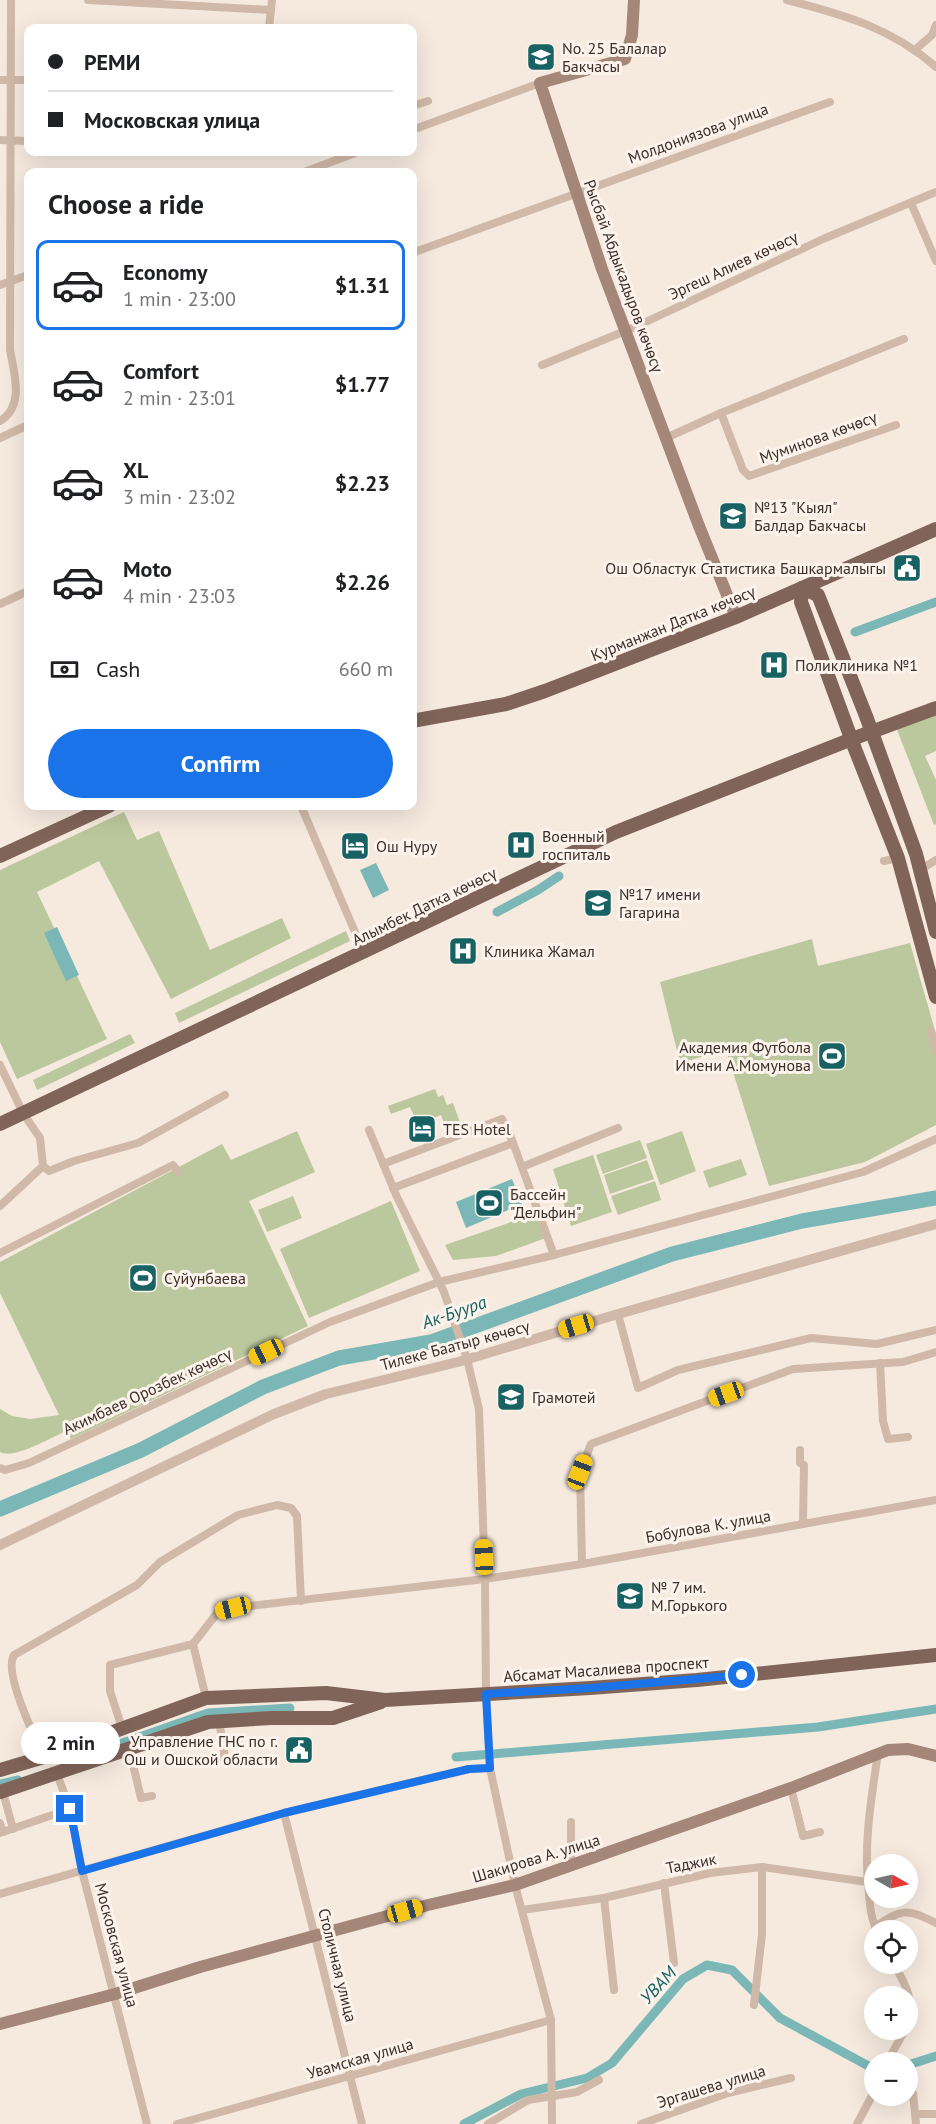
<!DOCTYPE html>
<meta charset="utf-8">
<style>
:root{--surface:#fff;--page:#f2f2f2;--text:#202124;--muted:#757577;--line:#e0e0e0;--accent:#1a73e8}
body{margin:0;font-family:"PT Sans",sans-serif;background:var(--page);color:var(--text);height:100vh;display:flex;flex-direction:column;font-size:22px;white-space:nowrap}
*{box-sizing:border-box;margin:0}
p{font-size:20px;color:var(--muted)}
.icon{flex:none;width:33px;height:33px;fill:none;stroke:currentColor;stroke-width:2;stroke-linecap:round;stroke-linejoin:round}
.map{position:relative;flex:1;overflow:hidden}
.drawer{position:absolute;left:24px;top:168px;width:393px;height:642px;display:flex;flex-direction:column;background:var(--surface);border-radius:12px;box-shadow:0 6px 24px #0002}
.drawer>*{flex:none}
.top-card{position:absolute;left:24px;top:24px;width:393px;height:132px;border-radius:12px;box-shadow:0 6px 24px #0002;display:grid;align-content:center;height:132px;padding:0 24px;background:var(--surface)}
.needle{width:39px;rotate:99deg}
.controls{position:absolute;left:864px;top:1854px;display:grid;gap:12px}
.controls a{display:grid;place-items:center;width:54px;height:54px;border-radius:50%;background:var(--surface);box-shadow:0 6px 24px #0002;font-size:30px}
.end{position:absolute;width:27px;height:27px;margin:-14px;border:8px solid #1a73e8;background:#fff;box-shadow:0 0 0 3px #fff}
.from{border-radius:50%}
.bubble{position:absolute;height:42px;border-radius:21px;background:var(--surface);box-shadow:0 6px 24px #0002;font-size:20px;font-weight:800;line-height:42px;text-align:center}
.car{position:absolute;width:18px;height:36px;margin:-18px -9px;border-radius:8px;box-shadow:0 0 4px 2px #0007;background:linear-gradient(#f5c518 24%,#345 0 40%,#f5c518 0 76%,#345 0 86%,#f5c518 0)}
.top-card b{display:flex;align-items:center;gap:21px;height:57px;font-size:22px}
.top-card b+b{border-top:2px solid var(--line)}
.top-card i{width:15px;height:15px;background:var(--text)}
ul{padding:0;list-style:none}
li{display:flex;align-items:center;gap:18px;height:90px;margin:0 12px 9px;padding:0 12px;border:3px solid transparent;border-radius:12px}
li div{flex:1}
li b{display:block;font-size:22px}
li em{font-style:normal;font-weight:800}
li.on{border-color:var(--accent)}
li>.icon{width:54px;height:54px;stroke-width:1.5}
h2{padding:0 24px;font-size:27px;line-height:72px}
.pay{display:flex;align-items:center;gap:15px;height:66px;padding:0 24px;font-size:22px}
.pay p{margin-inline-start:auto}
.primary-button{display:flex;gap:12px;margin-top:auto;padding:12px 24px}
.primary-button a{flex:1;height:69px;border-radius:36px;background:var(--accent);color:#fff;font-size:24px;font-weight:800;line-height:69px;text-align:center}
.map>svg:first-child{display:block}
</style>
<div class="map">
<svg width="936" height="2124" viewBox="0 0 936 2124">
<rect width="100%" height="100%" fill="#f6eadf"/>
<!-- green -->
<g fill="#bbc79c">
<path d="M936,713V751L925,756L936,780V824L934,825L896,727Z"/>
<path d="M124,812L137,840L159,831L210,950L282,918L291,938L171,999L99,861L37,892L107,1039L17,1079L0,1042V870Z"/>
<path d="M346,931L350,941L179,1023L175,1013Z"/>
<path d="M812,939L818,966L910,943L936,1034V1125L865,1162L769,1186L726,1050L680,1063L660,982Z"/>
<path d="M130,1034L135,1043L37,1090L33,1080Z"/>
<path d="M435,1089L438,1097L443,1095L447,1105L453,1103L462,1128L448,1134L441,1115L418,1124L410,1107L391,1114L388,1106Z"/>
<path d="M297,1131L315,1172L249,1201L308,1326L71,1439L66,1431C52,1437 14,1460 0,1452V1409L12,1416L30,1419L59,1415L0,1293V1262L222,1144L231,1160Z"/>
<path d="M682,1131L696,1171L660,1185L646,1144Z"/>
<path d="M640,1140L647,1158L603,1174L596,1155Z"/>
<path d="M593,1155L612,1212L571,1226L553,1169Z"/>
<path d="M741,1159L747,1175L709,1188L703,1171Z"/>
<path d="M647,1160L654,1179L610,1194L604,1175Z"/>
<path d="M655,1181L661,1200L618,1215L611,1196Z"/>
<path d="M293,1196L302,1218L267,1232L258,1210Z"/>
<path d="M391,1201L420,1271L309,1318L280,1249Z"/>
<path d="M537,1213L546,1238L496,1256L453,1260L445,1245Z"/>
</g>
<!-- water -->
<g fill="#7ab7b6">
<path d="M376,863L389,890L373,898L360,870Z"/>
<path d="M57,927L79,975L66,981L44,933Z"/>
<path d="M512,1179L522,1204L466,1228L456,1202Z"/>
</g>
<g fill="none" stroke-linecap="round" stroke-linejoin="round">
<!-- canal -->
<g stroke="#7ab7b6" stroke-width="9">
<path d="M855,632L936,602"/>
<path d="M497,912L538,890L559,876"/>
<path d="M456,1757L818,1727L936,1709"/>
<path d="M74,1760L208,1713L290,1708"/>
<path d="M0,1784L18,1780"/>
<path d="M908,2065L936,2056"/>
<path d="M464,2124L521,2094L587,2078L612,2063L683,1979L707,1965L732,1970L780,2018L874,2069"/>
</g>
<!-- river -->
<path stroke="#7ab7b6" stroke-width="15" d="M0,1509L141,1450L263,1387L339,1358L431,1342L672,1254L802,1221L936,1198"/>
<!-- minor -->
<g stroke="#d0b9a8" stroke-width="8">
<path d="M88,0L271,10"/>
<path d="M787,0C842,14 892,28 936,67"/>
<path d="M269,28L272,0"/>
<path d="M916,49L932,35L936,25"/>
<path d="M0,80H28"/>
<path d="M412,106L428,101"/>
<path d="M412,130L540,83"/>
<path d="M0,140L28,141"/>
<path d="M304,172L358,152"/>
<path d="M911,203L936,261"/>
<path d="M412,253L830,102"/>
<path d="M0,285L28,275"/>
<path d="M542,365L635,327L823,239L936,192"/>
<path d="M721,413L743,470L749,476L896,425"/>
<path d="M0,421C25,406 14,373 10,350L11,0"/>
<path d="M0,438L28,425"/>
<path d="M666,438L721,413L904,339"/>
<path d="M0,604L28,591"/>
<path d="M301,806L364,953"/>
<path d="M884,861L898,858"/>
<path d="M920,870L936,860"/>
<path d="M931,1031L936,1050"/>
<path d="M0,1065L23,1113L40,1138L43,1166L0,1206"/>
<path d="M369,1130L397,1197L444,1292L467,1359L479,1409L485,1579L486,1694L490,1768L515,1885L551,2020L552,2124"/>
<path d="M43,1166L49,1171L74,1161L138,1143L225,1095"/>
<path d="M522,1167L618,1128"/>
<path d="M393,1188L513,1143"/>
<path d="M0,1253L173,1165L178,1172"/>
<path d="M554,1255L863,1172L936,1139"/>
<path d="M618,1314L638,1388L678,1370L811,1338L877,1344L936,1330"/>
<path d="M880,1363L883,1421L888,1439L908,1437"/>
<path d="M800,1450V1463L804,1465L803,1524"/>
<path d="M0,1468L5,1470L29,1463L330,1322L439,1282L554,1255L512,1140L502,1119L383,1164"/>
<path d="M582,1564L580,1472L591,1444L793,1369L903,1362L936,1352"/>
<path d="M193,1644L218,1612L233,1608L485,1579L582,1564L936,1500"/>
<path d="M122,1728L110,1691V1665L193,1644L206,1698"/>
<path d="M129,1748L141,1798L152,1796"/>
<path d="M44,1757C35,1738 3,1672 14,1655L137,1585L160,1562L238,1515L277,1505L291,1508L297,1516L301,1601"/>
<path d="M217,1758L225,1757L219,1721"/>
<path d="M57,1774L70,1809L82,1871L147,2124"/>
<path d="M791,1788L803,1836L820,1832"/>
<path d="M3,1792L13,1829"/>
<path d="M284,1813L362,2124"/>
<path d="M571,1822V1867"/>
<path d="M0,1823L3,1832"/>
<path d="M0,1833L70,1809"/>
<path d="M664,1883L674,1963"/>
<path d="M0,1894L284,1813L469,1769L490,1768"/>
<path d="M604,1898L614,1990"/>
<path d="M522,1910L604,1898L710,1873L762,1867L867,1882"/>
<path d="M875,1927C902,1909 906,1908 936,1923"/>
<path d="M877,1930C871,1919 870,1906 869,1894C863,1846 871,1800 878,1753"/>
<path d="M894,1964C905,1984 915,2000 908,2023"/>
<path d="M754,2005L762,1934V1867"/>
<path d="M887,2062L905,2030"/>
<path d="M908,2091L913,2093L916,2124"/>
<path d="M916,2114H936"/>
<path d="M177,2124L551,2020"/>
<path d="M488,2124L528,2100L577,2092L599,2080"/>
<path d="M641,2124L728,2093L791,2078"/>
<path d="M857,2124L874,2092"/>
</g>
<!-- tertiary -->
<path stroke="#d0b9a8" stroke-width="10" d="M0,1545L274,1414L326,1394L458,1362L618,1314L936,1224"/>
<!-- secondary -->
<g stroke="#a48779" stroke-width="12">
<path d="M634,0L632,35L625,59L540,83L602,269L699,526L736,617"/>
<path d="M0,2024L115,1994L200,1967L428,1905L515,1885L791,1788L888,1750L908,1749L936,1756"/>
</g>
<!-- primary -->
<g stroke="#806459" stroke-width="14">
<path d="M802,588L801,602L855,749L898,858L936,997"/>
<path d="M802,588L818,595L866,716L916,854L936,932"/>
<path d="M412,721L506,704L545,691L736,617L936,529"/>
<path d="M0,856L109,806"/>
<path d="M0,1124L616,832L852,739L936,708"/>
<path d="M0,1770L44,1757L206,1698L326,1693L385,1700L590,1688L697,1680L936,1655"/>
<path d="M0,1792L208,1722L271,1718H333L381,1702"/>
</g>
</g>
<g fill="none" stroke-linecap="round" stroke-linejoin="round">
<!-- route -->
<path stroke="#1a73e8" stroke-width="8" d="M70,1809L82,1871L284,1813L469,1769L490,1768L486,1694L590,1688L742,1675"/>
</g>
<!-- icons -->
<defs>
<g id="school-square" transform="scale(1.5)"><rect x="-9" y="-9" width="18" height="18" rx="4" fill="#196264" stroke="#fcf4ec"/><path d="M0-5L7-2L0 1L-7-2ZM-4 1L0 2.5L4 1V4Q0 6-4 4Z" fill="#fff"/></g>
<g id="civic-square" transform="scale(1.5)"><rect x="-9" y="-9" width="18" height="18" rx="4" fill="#196264" stroke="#fcf4ec"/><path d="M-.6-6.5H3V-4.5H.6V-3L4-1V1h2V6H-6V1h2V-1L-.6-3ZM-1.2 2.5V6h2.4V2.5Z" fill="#fff"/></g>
<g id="hospital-square" transform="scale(1.5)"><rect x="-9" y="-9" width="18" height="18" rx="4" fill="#196264" stroke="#fcf4ec"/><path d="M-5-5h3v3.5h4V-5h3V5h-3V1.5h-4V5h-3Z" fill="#fff"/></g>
<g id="hotel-square" transform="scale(1.5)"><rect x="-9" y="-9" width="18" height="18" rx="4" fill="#196264" stroke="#fcf4ec"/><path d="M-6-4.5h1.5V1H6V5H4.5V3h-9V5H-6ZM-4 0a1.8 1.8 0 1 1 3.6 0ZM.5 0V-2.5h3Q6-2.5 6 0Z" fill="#fff"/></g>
<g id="stadium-square" transform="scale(1.5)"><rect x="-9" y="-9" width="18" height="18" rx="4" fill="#196264" stroke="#fcf4ec"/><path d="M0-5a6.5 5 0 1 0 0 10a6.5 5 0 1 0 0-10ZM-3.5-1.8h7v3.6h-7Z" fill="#fff"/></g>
</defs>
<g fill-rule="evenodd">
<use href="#school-square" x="541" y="57"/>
<use href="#school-square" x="733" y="516"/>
<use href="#civic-square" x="907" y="568"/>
<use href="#hospital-square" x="774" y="665"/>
<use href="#hospital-square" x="521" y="845"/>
<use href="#hotel-square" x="355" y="846"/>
<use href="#school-square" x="598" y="903"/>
<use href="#hospital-square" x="463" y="951"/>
<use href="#stadium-square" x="832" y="1056"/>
<use href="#hotel-square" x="422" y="1129"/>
<use href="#stadium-square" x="489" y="1203"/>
<use href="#stadium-square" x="143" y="1278"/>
<use href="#school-square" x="511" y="1397"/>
<use href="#school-square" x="630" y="1596"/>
<use href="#civic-square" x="299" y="1750"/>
</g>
<g text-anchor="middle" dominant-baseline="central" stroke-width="6" stroke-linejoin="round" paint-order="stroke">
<!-- poi labels -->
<g font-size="16" fill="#3c2e29" stroke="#fcf4ec" text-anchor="start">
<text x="562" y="48">No. 25 Балалар<tspan x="562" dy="18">Бакчасы</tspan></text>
<text x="754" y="507">№13 "Кыял"<tspan x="754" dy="18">Балдар Бакчасы</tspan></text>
<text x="886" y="568" text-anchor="end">Ош Областук Статистика Башкармалыгы</text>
<text x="795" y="665">Поликлиника №1</text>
<text x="542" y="836">Военный<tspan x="542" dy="18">госпиталь</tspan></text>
<text x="376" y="846">Ош Нуру</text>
<text x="619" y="894">№17 имени<tspan x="619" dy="18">Гагарина</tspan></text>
<text x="484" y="951">Клиника Жамал</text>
<text x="811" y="1047" text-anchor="end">Академия Футбола<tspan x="811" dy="18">Имени А.Момунова</tspan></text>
<text x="443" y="1129">TES Hotel</text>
<text x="510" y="1194">Бассейн<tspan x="510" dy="18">"Дельфин"</tspan></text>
<text x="164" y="1278">Суйунбаева</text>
<text x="532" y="1397">Грамотей</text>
<text x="651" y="1587">№ 7 им.<tspan x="651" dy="18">М.Горького</tspan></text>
<text x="278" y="1741" text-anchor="end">Управление ГНС по г.<tspan x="278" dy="18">Ош и Ошской области</tspan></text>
</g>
<!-- street labels -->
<g font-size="16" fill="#3c2e29" stroke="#fcf4ec">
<text transform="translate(698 133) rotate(-20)">Молдониязова улица</text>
<text transform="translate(733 265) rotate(-25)">Эргеш Алиев көчөсү</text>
<text transform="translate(624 276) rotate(70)">Рысбай Абдыкадыров көчөсү</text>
<text transform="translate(818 437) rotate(-20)">Муминова көчөсү</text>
<text transform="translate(673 623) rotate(-22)">Курманжан Датка көчөсү</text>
<text transform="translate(424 906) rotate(-26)">Алымбек Датка көчөсү</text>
<text transform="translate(455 1345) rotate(-15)">Тилеке Баатыр көчөсү</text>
<text transform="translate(147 1391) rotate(-25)">Акимбаев Орозбек көчөсү</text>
<text transform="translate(708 1526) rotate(-10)">Бобулова К. улица</text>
<text transform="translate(606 1669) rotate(-4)">Абсамат Масалиева проспект</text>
<text transform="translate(536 1858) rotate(-17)">Шакирова А. улица</text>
<text transform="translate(691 1863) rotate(-11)">Таджик</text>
<text transform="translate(117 1945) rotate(75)">Московская улица</text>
<text transform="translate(338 1965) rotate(76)">Столичная улица</text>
<text transform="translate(360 2058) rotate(-16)">Увамская улица</text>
<text transform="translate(711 2086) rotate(-17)">Эргашева улица</text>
</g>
<!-- water labels -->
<g font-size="18" font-style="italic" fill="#196264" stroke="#fcf4ec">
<text transform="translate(454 1312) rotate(-19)">Ак-Буура</text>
<text transform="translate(658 1985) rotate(-47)">УВАМ</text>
</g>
</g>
</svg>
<div class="controls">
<a><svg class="needle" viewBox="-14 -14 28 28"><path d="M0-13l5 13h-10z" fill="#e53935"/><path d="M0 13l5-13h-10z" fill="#757577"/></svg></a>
<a><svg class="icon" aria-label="locate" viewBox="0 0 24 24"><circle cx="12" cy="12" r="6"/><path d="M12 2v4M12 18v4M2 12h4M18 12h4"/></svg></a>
<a>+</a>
<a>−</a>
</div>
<i class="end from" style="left:742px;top:1675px"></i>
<i class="end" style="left:70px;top:1809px"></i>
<div class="bubble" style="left:21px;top:1722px;width:99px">2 min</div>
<i class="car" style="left:576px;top:1326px;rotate:253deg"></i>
<i class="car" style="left:266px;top:1352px;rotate:245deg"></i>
<i class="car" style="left:726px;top:1394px;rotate:250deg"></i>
<i class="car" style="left:580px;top:1472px;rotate:21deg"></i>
<i class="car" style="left:484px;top:1557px;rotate:358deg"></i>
<i class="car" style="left:233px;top:1608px;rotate:256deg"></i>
<i class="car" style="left:405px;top:1911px;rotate:74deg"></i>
<div class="top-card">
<b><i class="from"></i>РЕМИ</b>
<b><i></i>Московская улица</b>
</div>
<section class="drawer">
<h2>Choose a ride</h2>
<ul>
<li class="on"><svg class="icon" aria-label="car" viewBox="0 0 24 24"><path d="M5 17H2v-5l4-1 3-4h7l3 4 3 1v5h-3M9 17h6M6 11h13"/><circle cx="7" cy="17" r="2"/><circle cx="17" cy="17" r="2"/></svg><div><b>Economy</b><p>1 min · 23:00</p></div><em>$1.31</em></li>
<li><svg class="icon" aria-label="car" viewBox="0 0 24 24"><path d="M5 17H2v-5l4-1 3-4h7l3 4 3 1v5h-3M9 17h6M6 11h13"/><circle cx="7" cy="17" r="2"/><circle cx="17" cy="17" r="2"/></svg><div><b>Comfort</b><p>2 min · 23:01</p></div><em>$1.77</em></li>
<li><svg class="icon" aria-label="car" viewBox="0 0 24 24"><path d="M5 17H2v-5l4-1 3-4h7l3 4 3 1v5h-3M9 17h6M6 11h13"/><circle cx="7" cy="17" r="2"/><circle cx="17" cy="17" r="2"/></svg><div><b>XL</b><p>3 min · 23:02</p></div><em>$2.23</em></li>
<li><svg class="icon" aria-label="car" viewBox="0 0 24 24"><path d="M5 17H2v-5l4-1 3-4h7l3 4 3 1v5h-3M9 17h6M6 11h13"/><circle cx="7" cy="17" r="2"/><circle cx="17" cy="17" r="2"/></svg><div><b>Moto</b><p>4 min · 23:03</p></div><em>$2.26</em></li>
</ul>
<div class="pay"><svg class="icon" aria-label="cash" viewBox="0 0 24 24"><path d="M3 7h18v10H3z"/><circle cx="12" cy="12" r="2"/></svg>Cash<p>660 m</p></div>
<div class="primary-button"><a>Confirm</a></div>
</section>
</div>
